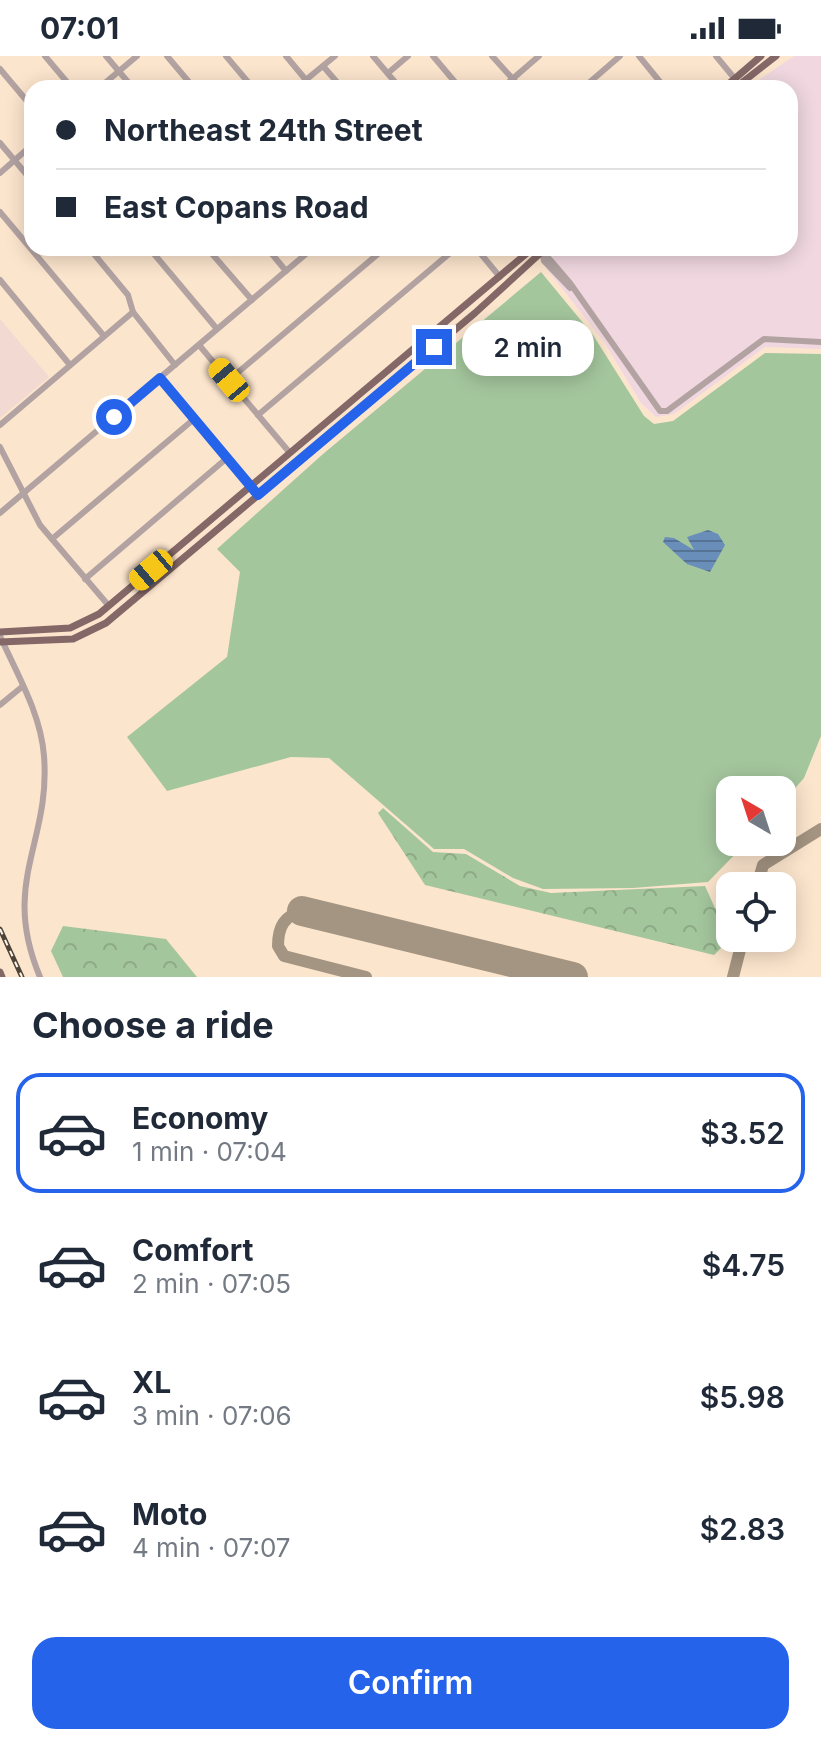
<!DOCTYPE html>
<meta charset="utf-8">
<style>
:root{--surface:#fff;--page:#f2f2f3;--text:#1f2937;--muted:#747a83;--line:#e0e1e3;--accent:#2563eb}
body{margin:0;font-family:Inter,sans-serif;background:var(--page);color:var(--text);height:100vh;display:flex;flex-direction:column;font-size:30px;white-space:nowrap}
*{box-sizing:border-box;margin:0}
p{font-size:26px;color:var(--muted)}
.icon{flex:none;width:44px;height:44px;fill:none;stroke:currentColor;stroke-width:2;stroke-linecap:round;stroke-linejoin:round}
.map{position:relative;height:921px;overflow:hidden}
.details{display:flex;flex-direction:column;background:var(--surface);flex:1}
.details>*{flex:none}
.banner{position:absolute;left:24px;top:24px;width:774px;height:176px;border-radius:24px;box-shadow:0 4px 20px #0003;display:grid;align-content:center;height:176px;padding:0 32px;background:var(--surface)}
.needle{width:52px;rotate:321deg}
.tools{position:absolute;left:716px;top:720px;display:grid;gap:16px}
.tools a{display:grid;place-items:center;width:80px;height:80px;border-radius:16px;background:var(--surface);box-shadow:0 4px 20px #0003;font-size:40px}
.end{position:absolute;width:36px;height:36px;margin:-18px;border:10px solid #2563eb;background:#fff;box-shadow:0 0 0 4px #fff}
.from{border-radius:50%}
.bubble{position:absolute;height:56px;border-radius:24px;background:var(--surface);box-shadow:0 4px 20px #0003;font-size:26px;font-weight:600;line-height:56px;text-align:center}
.car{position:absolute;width:24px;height:48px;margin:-24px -12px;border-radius:10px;box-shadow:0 0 6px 2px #0007;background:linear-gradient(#f5c518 24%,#345 0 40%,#f5c518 0 76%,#345 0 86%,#f5c518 0)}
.banner b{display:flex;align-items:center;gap:28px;height:76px;font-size:30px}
.banner b+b{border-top:2px solid var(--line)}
.banner i{width:20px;height:20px;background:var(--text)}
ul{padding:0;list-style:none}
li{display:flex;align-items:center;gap:24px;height:120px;margin:0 16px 12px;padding:0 16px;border:4px solid transparent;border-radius:24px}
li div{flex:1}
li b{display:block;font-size:30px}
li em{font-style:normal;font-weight:600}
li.active{border-color:var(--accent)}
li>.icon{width:72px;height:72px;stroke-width:1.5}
h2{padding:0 32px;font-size:36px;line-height:96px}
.primary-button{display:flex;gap:16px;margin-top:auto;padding:16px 32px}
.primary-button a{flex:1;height:92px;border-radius:24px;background:var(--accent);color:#fff;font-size:32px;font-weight:600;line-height:92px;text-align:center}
.status{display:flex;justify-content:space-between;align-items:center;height:56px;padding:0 40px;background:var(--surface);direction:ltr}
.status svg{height:22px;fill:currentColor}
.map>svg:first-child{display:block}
</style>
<div class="status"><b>07:01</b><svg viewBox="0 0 49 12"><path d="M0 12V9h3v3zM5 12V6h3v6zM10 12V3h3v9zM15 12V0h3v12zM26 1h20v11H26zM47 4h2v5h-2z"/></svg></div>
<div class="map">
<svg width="821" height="921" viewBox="0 0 821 921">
<defs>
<pattern id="forest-crowns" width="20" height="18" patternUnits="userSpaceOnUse" patternTransform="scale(2)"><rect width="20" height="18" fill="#a4c69d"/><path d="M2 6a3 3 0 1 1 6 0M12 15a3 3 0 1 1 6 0" fill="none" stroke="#8da986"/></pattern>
<pattern id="water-rules" width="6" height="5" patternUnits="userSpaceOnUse" patternTransform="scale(2)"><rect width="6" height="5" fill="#698eb9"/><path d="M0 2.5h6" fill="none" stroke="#567395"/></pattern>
</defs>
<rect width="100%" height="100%" fill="#fce5cd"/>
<!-- commercial -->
<path fill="#f1d8e0" d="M794,0H821V293L765,291L674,358L656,361L641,347L604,286L546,212L558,192H790V32H747Z"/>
<!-- education -->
<path fill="#f2d9d1" d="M0,263L49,321L0,362Z"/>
<!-- green -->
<path fill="#a4c69d" d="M541,216L593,279L644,360L654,368L673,365L765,297L821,298V680L804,722L782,747V734H730V786H747L708,826L633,832L543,833L513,822L464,793H434L329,702L291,701L167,735L127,681L227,601L240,516L217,493L323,398Z"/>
<!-- forest -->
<g fill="url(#forest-crowns)">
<path d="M383,752L433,796L466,798L520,830L551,837L705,830L715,852L730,858L721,892L714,899L425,829L378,757Z"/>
<path d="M63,870L166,883L197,921H63L51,895Z"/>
</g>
<!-- water -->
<path fill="url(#water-rules)" d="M708,474L718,478L725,489L710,516L687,508L663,486L665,481L674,482L694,494L687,481Z"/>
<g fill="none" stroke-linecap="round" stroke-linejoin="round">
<!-- taxiway -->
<g stroke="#a49482" stroke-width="12">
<path d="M757,830L763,809L821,773"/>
<path d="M302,855C284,860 278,871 278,890L284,900L366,921"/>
<path d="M733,921L743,882"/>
</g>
<!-- runway -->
<path stroke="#a49482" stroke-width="30" d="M302,855L573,921"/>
<!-- minor -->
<g stroke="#b2a3a2" stroke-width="6">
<path d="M45,0L72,32"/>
<path d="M106,0L133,32"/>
<path d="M167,0L194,32"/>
<path d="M226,0L253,32"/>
<path d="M286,0L306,24"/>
<path d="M373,0L400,32"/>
<path d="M433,0L460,32"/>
<path d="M492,0L521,32"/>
<path d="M639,0L665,32"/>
<path d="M716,0L735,23"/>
<path d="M323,10L342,32"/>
<path d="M0,13L32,51"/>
<path d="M388,17L408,0"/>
<path d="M99,32L137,0"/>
<path d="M296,32L335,0"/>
<path d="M502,32L539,0"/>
<path d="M583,32L620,0"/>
<path d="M0,87L32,125"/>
<path d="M0,117L32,89"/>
<path d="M0,156L104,280"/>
<path d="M89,192L128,239L133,256L175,309"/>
<path d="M149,192L217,273"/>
<path d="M207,192L252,244"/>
<path d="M267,192L286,215"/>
<path d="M476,192L500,221"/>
<path d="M540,192L570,227L660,355H667L764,283L821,286"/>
<path d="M542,195L544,205L570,232"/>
<path d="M96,200L106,192"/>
<path d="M0,224L70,309"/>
<path d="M199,289L290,397"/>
<path d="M160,322L258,439"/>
<path d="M229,324L385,192"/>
<path d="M258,359L456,192"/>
<path d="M0,369L133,256"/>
<path d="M0,391L40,469L109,550"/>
<path d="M0,457L313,192"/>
<path d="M52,483L194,363"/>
<path d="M85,523L227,402"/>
<path d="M0,580C17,618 41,658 44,700C51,787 0,826 40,921"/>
<path d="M0,649L23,630"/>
</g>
<!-- major -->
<g stroke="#836867" stroke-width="7">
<path d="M724,32L761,0"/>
<path d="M735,32L776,0"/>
<path d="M0,576L70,572L99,558L533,192"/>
<path d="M0,586L73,583L106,567L475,257L546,192"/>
<path d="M0,916L2,921"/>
</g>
<!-- rail casing -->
<g stroke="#4d4336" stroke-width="5">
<path id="rail" d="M0,873L22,921"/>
</g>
<!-- rail -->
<use href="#rail" stroke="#fef5eb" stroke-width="2" stroke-dasharray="6" stroke-linecap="butt"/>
</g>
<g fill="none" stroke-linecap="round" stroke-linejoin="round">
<!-- route -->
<path stroke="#2563eb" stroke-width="10" d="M114,361L160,322L258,439L434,291"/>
</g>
</svg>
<div class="tools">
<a><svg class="needle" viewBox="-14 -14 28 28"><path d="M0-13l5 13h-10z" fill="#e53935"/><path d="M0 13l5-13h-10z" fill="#747a83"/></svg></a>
<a><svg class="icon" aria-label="locate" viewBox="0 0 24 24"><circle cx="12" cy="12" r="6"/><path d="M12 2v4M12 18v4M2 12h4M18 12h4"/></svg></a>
</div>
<i class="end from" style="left:114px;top:361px"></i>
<i class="end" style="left:434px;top:291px"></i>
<div class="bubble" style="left:462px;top:264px;width:132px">2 min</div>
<i class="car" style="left:229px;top:324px;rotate:320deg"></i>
<i class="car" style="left:151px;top:514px;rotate:230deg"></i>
<div class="banner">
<b><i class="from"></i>Northeast 24th Street</b>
<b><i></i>East Copans Road</b>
</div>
</div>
<section class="details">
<h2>Choose a ride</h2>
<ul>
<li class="active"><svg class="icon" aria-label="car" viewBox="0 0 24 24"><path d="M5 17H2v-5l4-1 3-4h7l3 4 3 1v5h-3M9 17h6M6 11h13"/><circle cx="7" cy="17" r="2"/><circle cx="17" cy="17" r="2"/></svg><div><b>Economy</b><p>1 min · 07:04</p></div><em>$3.52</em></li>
<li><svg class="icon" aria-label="car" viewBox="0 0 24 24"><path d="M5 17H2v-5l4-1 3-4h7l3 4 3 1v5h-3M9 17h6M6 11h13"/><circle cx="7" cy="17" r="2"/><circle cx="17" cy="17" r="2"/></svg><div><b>Comfort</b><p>2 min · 07:05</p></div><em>$4.75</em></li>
<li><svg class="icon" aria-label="car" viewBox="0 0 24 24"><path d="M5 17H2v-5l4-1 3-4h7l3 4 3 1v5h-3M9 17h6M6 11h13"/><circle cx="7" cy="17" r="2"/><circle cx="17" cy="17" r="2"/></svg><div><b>XL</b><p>3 min · 07:06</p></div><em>$5.98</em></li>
<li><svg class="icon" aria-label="car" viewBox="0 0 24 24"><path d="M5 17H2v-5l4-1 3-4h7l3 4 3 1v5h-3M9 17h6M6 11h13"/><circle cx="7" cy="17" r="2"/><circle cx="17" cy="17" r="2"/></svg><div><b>Moto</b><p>4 min · 07:07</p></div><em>$2.83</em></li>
</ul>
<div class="primary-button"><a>Confirm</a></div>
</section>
